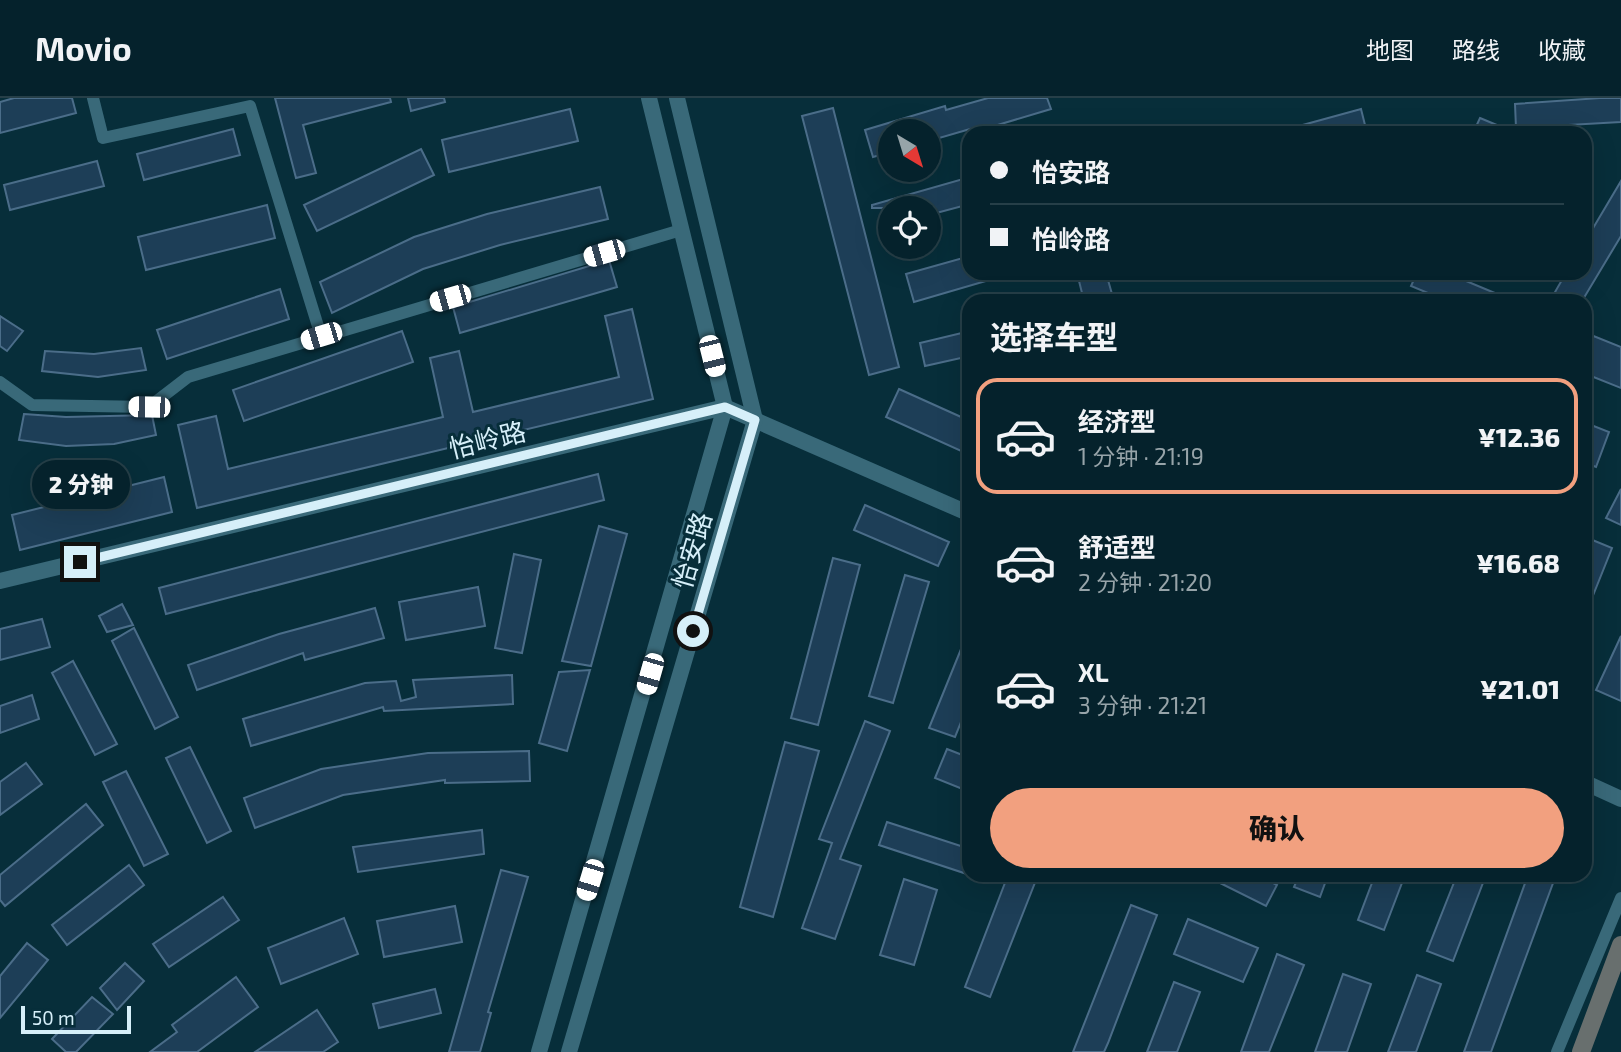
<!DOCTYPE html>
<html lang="zh">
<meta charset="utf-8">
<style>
:root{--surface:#05222c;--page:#0e2a34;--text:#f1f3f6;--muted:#97a4a9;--line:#263f48;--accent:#f2a07f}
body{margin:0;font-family:"Exo 2","Noto Sans SC",sans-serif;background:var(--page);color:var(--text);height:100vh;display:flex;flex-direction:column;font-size:26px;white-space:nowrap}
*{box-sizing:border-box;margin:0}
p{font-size:23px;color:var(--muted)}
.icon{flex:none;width:38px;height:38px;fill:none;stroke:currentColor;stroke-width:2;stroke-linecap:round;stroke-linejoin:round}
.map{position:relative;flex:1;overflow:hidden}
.panel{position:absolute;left:962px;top:196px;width:630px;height:588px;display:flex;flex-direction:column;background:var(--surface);border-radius:21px;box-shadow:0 7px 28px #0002,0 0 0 2px var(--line)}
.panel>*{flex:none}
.guide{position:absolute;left:962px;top:28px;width:630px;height:154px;border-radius:21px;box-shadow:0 7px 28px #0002,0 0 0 2px var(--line);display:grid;align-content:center;height:154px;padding:0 28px;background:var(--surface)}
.needle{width:46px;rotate:142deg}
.tools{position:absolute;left:878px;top:21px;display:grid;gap:14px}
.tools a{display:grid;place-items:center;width:63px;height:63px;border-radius:50%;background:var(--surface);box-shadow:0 7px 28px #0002,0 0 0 2px var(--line);font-size:35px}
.scale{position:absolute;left:21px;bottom:18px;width:110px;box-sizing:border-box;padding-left:7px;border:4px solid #d6eff9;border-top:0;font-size:19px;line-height:24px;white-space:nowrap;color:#d6eff9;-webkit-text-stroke:5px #072e3a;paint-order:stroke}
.end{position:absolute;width:32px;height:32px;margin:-16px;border:9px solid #d6eff9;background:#111;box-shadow:0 0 0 4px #111}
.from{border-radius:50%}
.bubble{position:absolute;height:49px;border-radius:24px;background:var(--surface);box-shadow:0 7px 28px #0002,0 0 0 2px var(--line);font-size:23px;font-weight:800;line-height:49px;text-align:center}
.car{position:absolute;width:21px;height:42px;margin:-21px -10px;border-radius:9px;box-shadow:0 0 5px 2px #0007;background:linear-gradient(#fff 24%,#345 0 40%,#fff 0 76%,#345 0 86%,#fff 0)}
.guide b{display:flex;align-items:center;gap:24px;height:66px;font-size:26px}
.guide b+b{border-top:2px solid var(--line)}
.guide i{width:18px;height:18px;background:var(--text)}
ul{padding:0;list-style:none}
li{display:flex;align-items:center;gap:21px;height:116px;margin:0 14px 10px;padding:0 14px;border:4px solid transparent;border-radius:21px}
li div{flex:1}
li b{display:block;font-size:26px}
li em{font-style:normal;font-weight:800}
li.on{border-color:var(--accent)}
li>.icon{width:63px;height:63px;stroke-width:1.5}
h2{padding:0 28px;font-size:32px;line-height:84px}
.action{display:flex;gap:14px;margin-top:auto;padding:14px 28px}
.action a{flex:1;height:80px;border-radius:42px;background:var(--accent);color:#111;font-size:28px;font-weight:800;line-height:80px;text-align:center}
header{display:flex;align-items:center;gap:42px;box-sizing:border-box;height:98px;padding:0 35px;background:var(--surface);border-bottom:2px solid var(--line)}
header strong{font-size:33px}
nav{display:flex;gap:38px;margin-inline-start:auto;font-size:24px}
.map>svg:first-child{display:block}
</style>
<header>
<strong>Movio</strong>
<nav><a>地图</a><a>路线</a><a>收藏</a></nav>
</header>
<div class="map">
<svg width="1621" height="954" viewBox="0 0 1621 954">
<rect width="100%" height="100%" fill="#072e3a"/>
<!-- building -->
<g fill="#1d3e57" stroke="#4b6d89" stroke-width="2">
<path d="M14,0H72L76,15L0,35V4Z"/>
<path d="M275,0H390L391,4L303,27L316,75L296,80Z"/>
<path d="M408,0H444L445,4L411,13Z"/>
<path d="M988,0H1047L1051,11L971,35L970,31L929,43V33H891V54L873,59L865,32L945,8L946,12Z"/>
<path d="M1600,0H1621V24L1516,30L1515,6Z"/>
<path d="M833,10L899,269L869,277L802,18Z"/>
<path d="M570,11L578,43L449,74L442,42Z"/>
<path d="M1361,11L1367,35H1289L1288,31Z"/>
<path d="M1480,20L1516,35H1473Z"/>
<path d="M233,31L240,57L144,82L137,56Z"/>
<path d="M421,51L434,77L317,133L304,107Z"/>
<path d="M97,63L104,88L10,112L4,87Z"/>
<path d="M970,79V106L929,117V110H872V107Z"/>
<path d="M1621,83V138L1582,203H1571L1555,194L1566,175H1586V142Z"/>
<path d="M600,89L608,121L500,147L423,171L332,215L320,184L414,139L487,116Z"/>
<path d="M267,107L275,140L146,172L138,139Z"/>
<path d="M970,158V175H1003V178L914,204L906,176Z"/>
<path d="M609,162L617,189L460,235L453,209Z"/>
<path d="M1077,175H1106L1114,203H1084Z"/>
<path d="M1417,175H1447L1514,203H1447L1411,188Z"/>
<path d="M280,191L289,221L167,261L157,232Z"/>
<path d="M632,211L653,301L197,410L178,327L216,318L228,371L443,319L430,260L459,253L473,314L619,279L605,218Z"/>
<path d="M0,218L23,233L7,253L0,248Z"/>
<path d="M402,233L413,264L244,323L233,292Z"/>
<path d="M970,233V258L925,268L920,245Z"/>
<path d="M1586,235L1621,249V290L1586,276Z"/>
<path d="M141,250L146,272L98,279L42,273L45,253L94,256Z"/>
<path d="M899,291L970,323V357L886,319Z"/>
<path d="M24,316L66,319L152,317L156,337L114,346L66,348L19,342Z"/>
<path d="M1586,325L1609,334L1596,369L1586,365Z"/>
<path d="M598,376L604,402L166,516L159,490Z"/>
<path d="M164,379L172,414L20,452L12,417Z"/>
<path d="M1621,391V427L1606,420Z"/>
<path d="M865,407L949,444L938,468L854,432Z"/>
<path d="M599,428L627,436L591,568L562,563Z"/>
<path d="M1590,441L1612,450L1586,515V451Z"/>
<path d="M514,456L541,462L522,555L495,550Z"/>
<path d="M833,460L860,467L818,627L791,620Z"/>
<path d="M905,477L929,484L893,605L869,598Z"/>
<path d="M478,489L485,528L406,542L399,504Z"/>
<path d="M122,506L133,527L107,534L99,518Z"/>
<path d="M375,510L384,540L305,562L303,555L197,592L188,567L279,536Z"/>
<path d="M42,521L50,549L0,562V531Z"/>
<path d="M970,529V602L955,639L929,630Z"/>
<path d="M134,530L178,619L155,631L112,543Z"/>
<path d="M1621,538V603L1596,592Z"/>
<path d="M73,563L117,646L95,657L52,575Z"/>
<path d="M590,572L567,653L539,645L559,574Z"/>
<path d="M512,577L513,606L384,613L383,609L251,648L243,621L365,585L396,583L401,603L416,599L413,582Z"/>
<path d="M32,597L39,621L0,635V608Z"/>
<path d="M865,623L890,633L840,761L861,768L835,841L802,830L832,745L819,741Z"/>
<path d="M785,644L819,653L773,819L740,809Z"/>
<path d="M190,649L231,733L207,745L166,660Z"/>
<path d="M947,651L970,660V694L935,680Z"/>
<path d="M529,653L530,683L445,685V682L343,697L255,730L244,700L321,671L428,655Z"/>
<path d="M26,665L42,686L0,717V684Z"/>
<path d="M126,673L168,756L144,768L103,684Z"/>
<path d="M86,706L103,727L5,808L0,802V777Z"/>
<path d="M887,724L970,751V777L879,747Z"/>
<path d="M482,732L484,756L358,774L353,749Z"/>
<path d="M129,767L144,787L67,847L52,827Z"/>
<path d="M501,772L528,779L488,914L491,915L480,954H449Z"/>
<path d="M1008,777H1024L1036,782L990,899L965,889Z"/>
<path d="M1204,777H1258L1277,787L1266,808Z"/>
<path d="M1299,777H1328L1320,799L1294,789Z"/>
<path d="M1375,777H1405L1384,832L1358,822Z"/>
<path d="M1457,777H1486L1453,863L1427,853Z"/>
<path d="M1528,777H1556L1491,954H1464Z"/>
<path d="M904,781L937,792L914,867L880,857Z"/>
<path d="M223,799L239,822L169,869L153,846Z"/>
<path d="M1131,807L1157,817L1108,945L1104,954H1073Z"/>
<path d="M455,808L462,844L384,859L377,823Z"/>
<path d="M344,820L358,856L281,886L268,850Z"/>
<path d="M1188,821L1258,850L1243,884L1174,856Z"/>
<path d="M27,845L48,862L0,920V878Z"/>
<path d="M1277,856L1304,867L1269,954H1241Z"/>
<path d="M125,865L144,883L117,912L100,890Z"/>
<path d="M1343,876L1371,886L1347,954H1315Z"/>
<path d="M1417,877L1441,886L1416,954H1388Z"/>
<path d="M236,879L258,909L197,954H150L177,934L172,927Z"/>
<path d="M1174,884L1200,894L1177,954H1147Z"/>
<path d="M435,891L441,915L379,930L373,906Z"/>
<path d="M92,899L113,916L76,954H66L52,941Z"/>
<path d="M317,912L338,944L323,954H255Z"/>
</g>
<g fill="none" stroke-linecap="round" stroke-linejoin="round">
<!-- minor -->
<g stroke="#396979" stroke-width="12">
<path d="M93,0L103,40L250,8L321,238"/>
<path d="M0,284L32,307L149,309L188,279L681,132"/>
<path d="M1557,954L1621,800"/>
</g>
<!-- tertiary -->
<g stroke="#396979" stroke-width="16">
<path d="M0,483L725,309L970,416"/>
<path d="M1586,685L1621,701"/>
<path d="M539,954L725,309L649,0"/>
<path d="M569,954L755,322L677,0"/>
</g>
<!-- secondary -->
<path stroke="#686f6e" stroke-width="18" d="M1581,954L1621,847"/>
</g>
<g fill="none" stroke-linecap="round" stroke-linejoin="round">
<!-- route -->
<path stroke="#d6eff9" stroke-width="9" d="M80,464L725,309L755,322L693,533"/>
</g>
<g text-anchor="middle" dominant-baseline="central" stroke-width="6" stroke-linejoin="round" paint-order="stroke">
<!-- street labels -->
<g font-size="26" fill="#d6eff9" stroke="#072e3a">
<text transform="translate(487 341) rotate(-14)">怡岭路</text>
<text transform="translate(691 452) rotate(-74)">怡安路</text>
</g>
</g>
</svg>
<div class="tools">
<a><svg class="needle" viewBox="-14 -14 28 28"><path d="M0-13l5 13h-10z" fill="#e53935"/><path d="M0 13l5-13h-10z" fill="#97a4a9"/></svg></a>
<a><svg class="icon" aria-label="locate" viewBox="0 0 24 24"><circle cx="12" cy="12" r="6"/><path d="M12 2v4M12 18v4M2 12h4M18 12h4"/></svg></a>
</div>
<div class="scale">50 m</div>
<i class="end from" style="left:693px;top:533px"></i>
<i class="end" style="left:80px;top:464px"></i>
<div class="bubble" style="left:32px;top:362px;width:98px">2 分钟</div>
<i class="car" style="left:604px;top:155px;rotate:254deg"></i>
<i class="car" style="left:450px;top:200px;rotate:254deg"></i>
<i class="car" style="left:321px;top:238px;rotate:253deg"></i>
<i class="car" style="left:712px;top:258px;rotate:166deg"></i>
<i class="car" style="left:149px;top:309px;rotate:271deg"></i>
<i class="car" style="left:650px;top:576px;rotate:196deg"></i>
<i class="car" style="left:590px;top:782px;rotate:197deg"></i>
<div class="guide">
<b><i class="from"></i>怡安路</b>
<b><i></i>怡岭路</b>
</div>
<section class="panel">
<h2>选择车型</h2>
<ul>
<li class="on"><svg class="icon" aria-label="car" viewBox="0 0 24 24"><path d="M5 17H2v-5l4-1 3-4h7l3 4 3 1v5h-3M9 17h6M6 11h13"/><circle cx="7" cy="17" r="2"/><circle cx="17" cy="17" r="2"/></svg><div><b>经济型</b><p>1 分钟 · 21:19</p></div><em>¥12.36</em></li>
<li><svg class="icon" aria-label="car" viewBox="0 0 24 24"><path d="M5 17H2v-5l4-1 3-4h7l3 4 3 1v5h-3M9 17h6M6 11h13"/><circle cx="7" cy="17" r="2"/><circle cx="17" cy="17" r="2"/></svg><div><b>舒适型</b><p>2 分钟 · 21:20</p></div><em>¥16.68</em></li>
<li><svg class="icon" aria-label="car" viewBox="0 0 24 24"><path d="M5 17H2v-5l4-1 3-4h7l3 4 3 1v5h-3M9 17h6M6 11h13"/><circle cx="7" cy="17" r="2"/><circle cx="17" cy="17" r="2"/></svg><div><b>XL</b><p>3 分钟 · 21:21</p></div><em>¥21.01</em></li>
</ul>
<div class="action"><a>确认</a></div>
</section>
</div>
